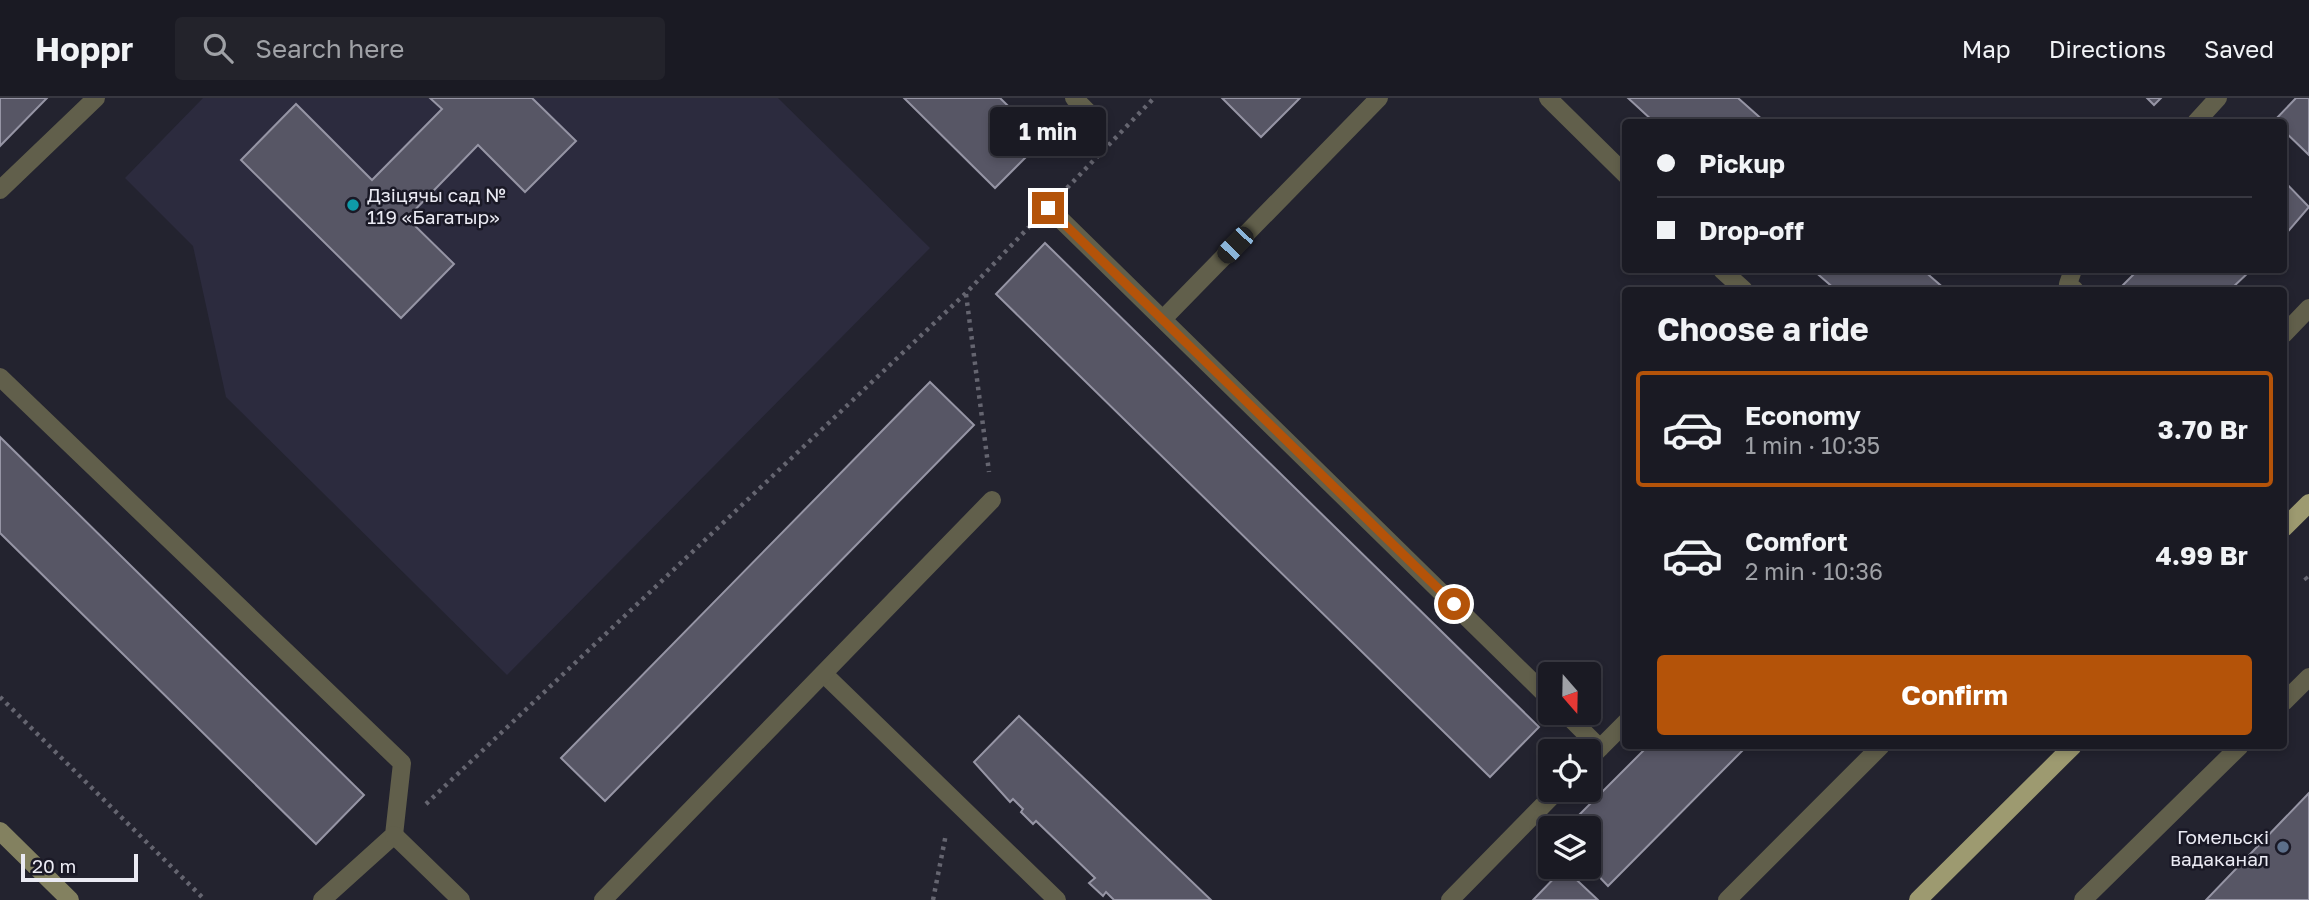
<!DOCTYPE html>
<meta charset="utf-8">
<style>
:root{--surface:#1a1a23;--page:#23232b;--text:#f1f3f6;--muted:#9fa1a6;--line:#383841;--accent:#b45309}
body{margin:0;font-family:"Golos Text",sans-serif;background:var(--page);color:var(--text);height:100vh;display:flex;flex-direction:column;font-size:26px;white-space:nowrap}
*{box-sizing:border-box;margin:0}
p{font-size:23px;color:var(--muted)}
.icon{flex:none;width:38px;height:38px;fill:none;stroke:currentColor;stroke-width:2;stroke-linecap:round;stroke-linejoin:round}
.map{position:relative;flex:1;overflow:hidden}
.side{position:absolute;left:1622px;top:189px;width:665px;height:462px;display:flex;flex-direction:column;background:var(--surface);border-radius:7px;box-shadow:0 4px 10px #0003,0 0 0 2px var(--line)}
.side>*{flex:none}
.hud{position:absolute;left:1622px;top:21px;width:665px;height:154px;border-radius:7px;box-shadow:0 4px 10px #0003,0 0 0 2px var(--line);display:grid;align-content:center;height:154px;padding:0 35px;background:var(--surface)}
.needle{width:46px;rotate:160deg}
.buttons{position:absolute;left:1538px;top:564px;display:grid;gap:14px}
.buttons a{display:grid;place-items:center;width:63px;height:63px;border-radius:7px;background:var(--surface);box-shadow:0 4px 10px #0003,0 0 0 2px var(--line);font-size:35px}
.scale{position:absolute;left:21px;bottom:18px;width:117px;box-sizing:border-box;padding-left:7px;border:4px solid #eaeaf3;border-top:0;font-size:19px;line-height:24px;white-space:nowrap;color:#eaeaf3;-webkit-text-stroke:5px #1a1926;paint-order:stroke}
.end{position:absolute;width:32px;height:32px;margin:-16px;border:9px solid #b45309;background:#fff;box-shadow:0 0 0 4px #fff}
.from{border-radius:50%}
.bubble{position:absolute;height:49px;border-radius:7px;background:var(--surface);box-shadow:0 4px 10px #0003,0 0 0 2px var(--line);font-size:23px;font-weight:700;line-height:49px;text-align:center}
.car{position:absolute;width:21px;height:42px;margin:-21px -10px;border-radius:9px;box-shadow:0 0 5px 2px #0007;background:linear-gradient(#222 24%,#8ab4d8 0 40%,#222 0 76%,#8ab4d8 0 86%,#222 0)}
.hud b{display:flex;align-items:center;gap:24px;height:66px;font-size:26px}
.hud b+b{border-top:2px solid var(--line)}
.hud i{width:18px;height:18px;background:var(--text)}
ul{padding:0;list-style:none}
li{display:flex;align-items:center;gap:21px;height:116px;margin:0 14px 10px;padding:0 21px;border:4px solid transparent;border-radius:7px}
li div{flex:1}
li b{display:block;font-size:26px}
li em{font-style:normal;font-weight:700}
li.current{border-color:var(--accent)}
li>.icon{width:63px;height:63px;stroke-width:1.5}
h2{padding:0 35px;font-size:32px;line-height:84px}
.cta{display:flex;gap:14px;margin-top:auto;padding:14px 35px}
.cta a{flex:1;height:80px;border-radius:7px;background:var(--accent);color:#fff;font-size:28px;font-weight:700;line-height:80px;text-align:center}
header{display:flex;align-items:center;gap:42px;box-sizing:border-box;height:98px;padding:0 35px;background:var(--surface);border-bottom:2px solid var(--line)}
header strong{font-size:33px}
nav{display:flex;gap:38px;margin-inline-start:auto;font-size:24px}
.search{width:490px;height:63px;background:var(--page);display:flex;align-items:center;gap:18px;box-sizing:border-box;padding:0 24px;border-radius:7px;color:var(--muted);font-size:26px}
.map>svg:first-child{display:block}
</style>
<header>
<strong>Hoppr</strong>
<div class="search"><svg class="icon" aria-label="search" viewBox="0 0 24 24"><circle cx="10" cy="10" r="6"/><path d="M15 15l6 6"/></svg>Search here</div>
<nav><a>Map</a><a>Directions</a><a>Saved</a></nav>
</header>
<div class="map">
<svg width="2309" height="802" viewBox="0 0 2309 802">
<rect width="100%" height="100%" fill="#23232f"/>
<!-- built -->
<path fill="#2c2b3e" d="M203,0H778L930,150L507,577L226,299L193,148L125,80Z"/>
<!-- building -->
<g fill="#575665" stroke="#9695a5" stroke-width="2">
<path d="M0,0H47L0,48Z"/>
<path d="M430,0H532L576,43L525,94L478,47L407,120L454,166L401,220L241,62L296,6L372,82L442,11Z"/>
<path d="M904,0H1000L1043,42L995,90Z"/>
<path d="M1222,0H1300L1261,39Z"/>
<path d="M1628,0H1738L1765,24H1654Z"/>
<path d="M2147,0H2161L2154,7Z"/>
<path d="M2296,0H2309V57L2284,33V24L2274,23Z"/>
<path d="M2284,83L2309,109L2284,138Z"/>
<path d="M1045,145L1539,629L1490,679L996,196Z"/>
<path d="M1813,172H1923L1946,192H1836Z"/>
<path d="M2138,172H2251L2230,192H2124L2121,189Z"/>
<path d="M930,284L974,327L605,703L561,660Z"/>
<path d="M0,339L364,697L316,746L0,435Z"/>
<path d="M1019,618L1211,802H1114L1106,794L1103,798L1089,785L1095,780L1036,723L1033,726L1021,714L1023,711L1013,701L1010,704L974,664Z"/>
<path d="M1648,648H1747L1608,788L1589,768V730H1566Z"/>
<path d="M2309,695V802H2206Z"/>
<path d="M1564,770L1598,802H1533Z"/>
</g>
<g fill="none" stroke-linecap="round" stroke-linejoin="round">
<!-- path -->
<g stroke="#656570" stroke-width="4.5" stroke-dasharray="3.5 5" stroke-linecap="butt">
<path d="M1067,90L1154,0"/>
<path d="M966,196L989,374"/>
<path d="M2305,479L2309,484"/>
<path d="M0,599L205,802"/>
<path d="M426,706L966,195L1029,129"/>
<path d="M933,802L946,736"/>
</g>
<!-- lane -->
<g stroke="#615f4b" stroke-width="18">
<path d="M1074,0L1090,16"/>
<path d="M1548,0L1626,77"/>
<path d="M2196,24L2218,0"/>
<path d="M0,92L96,0"/>
<path d="M1048,109L1550,601"/>
<path d="M1722,172L1744,192"/>
<path d="M2073,172L2068,186L2075,192"/>
<path d="M1163,221L1379,0"/>
<path d="M2284,236L2309,210"/>
<path d="M0,279L402,665L394,737L322,802"/>
<path d="M824,576L1057,802"/>
<path d="M2284,604L2309,579"/>
<path d="M1564,614L1600,650"/>
<path d="M1589,661L1626,624"/>
<path d="M394,737L461,802"/>
<path d="M603,802L992,402"/>
<path d="M1450,802L1559,691"/>
<path d="M1727,802L1881,648"/>
<path d="M2083,802L2240,648"/>
</g>
<!-- secondary -->
<path stroke="#838160" stroke-width="18" d="M0,733L70,802"/>
<!-- primary -->
<g stroke="#9d9a70" stroke-width="18">
<path d="M2284,430L2309,405"/>
<path d="M1918,802L2073,648"/>
</g>
</g>
<g fill="none" stroke-linecap="round" stroke-linejoin="round">
<!-- route -->
<path stroke="#b45309" stroke-width="9" d="M1048,110L1454,506"/>
</g>
<!-- markers -->
<circle fill="#0f9aa8" stroke="#1a1926" stroke-width="2.5" cx="353" cy="107" r="7"/>
<circle fill="#5c6f8a" stroke="#1a1926" stroke-width="2.5" cx="2283" cy="749" r="7"/>
<g text-anchor="middle" dominant-baseline="central" stroke-width="5" stroke-linejoin="round" paint-order="stroke">
<!-- poi labels -->
<g font-size="19" fill="#eaeaf3" stroke="#1a1926" text-anchor="start">
<text x="367" y="96">Дзіцячы сад №<tspan x="367" dy="22">119 «Багатыр»</tspan></text>
<text x="2269" y="738" text-anchor="end">Гомельскі<tspan x="2269" dy="22">вадаканал</tspan></text>
</g>
</g>
</svg>
<div class="buttons">
<a><svg class="needle" viewBox="-14 -14 28 28"><path d="M0-13l5 13h-10z" fill="#e53935"/><path d="M0 13l5-13h-10z" fill="#9fa1a6"/></svg></a>
<a><svg class="icon" aria-label="locate" viewBox="0 0 24 24"><circle cx="12" cy="12" r="6"/><path d="M12 2v4M12 18v4M2 12h4M18 12h4"/></svg></a>
<a><svg class="icon" aria-label="layers" viewBox="0 0 24 24"><path d="M12 4l9 5-9 5-9-5zM3 14l9 5 9-5"/></svg></a>
</div>
<div class="scale">20 m</div>
<i class="end from" style="left:1454px;top:506px"></i>
<i class="end" style="left:1048px;top:110px"></i>
<div class="bubble" style="left:990px;top:9px;width:116px">1 min</div>
<i class="car" style="left:1235px;top:147px;rotate:224deg"></i>
<div class="hud">
<b><i class="from"></i>Pickup</b>
<b><i></i>Drop-off</b>
</div>
<section class="side">
<h2>Choose a ride</h2>
<ul>
<li class="current"><svg class="icon" aria-label="car" viewBox="0 0 24 24"><path d="M5 17H2v-5l4-1 3-4h7l3 4 3 1v5h-3M9 17h6M6 11h13"/><circle cx="7" cy="17" r="2"/><circle cx="17" cy="17" r="2"/></svg><div><b>Economy</b><p>1 min · 10:35</p></div><em>3.70 Br</em></li>
<li><svg class="icon" aria-label="car" viewBox="0 0 24 24"><path d="M5 17H2v-5l4-1 3-4h7l3 4 3 1v5h-3M9 17h6M6 11h13"/><circle cx="7" cy="17" r="2"/><circle cx="17" cy="17" r="2"/></svg><div><b>Comfort</b><p>2 min · 10:36</p></div><em>4.99 Br</em></li>
</ul>
<div class="cta"><a>Confirm</a></div>
</section>
</div>
